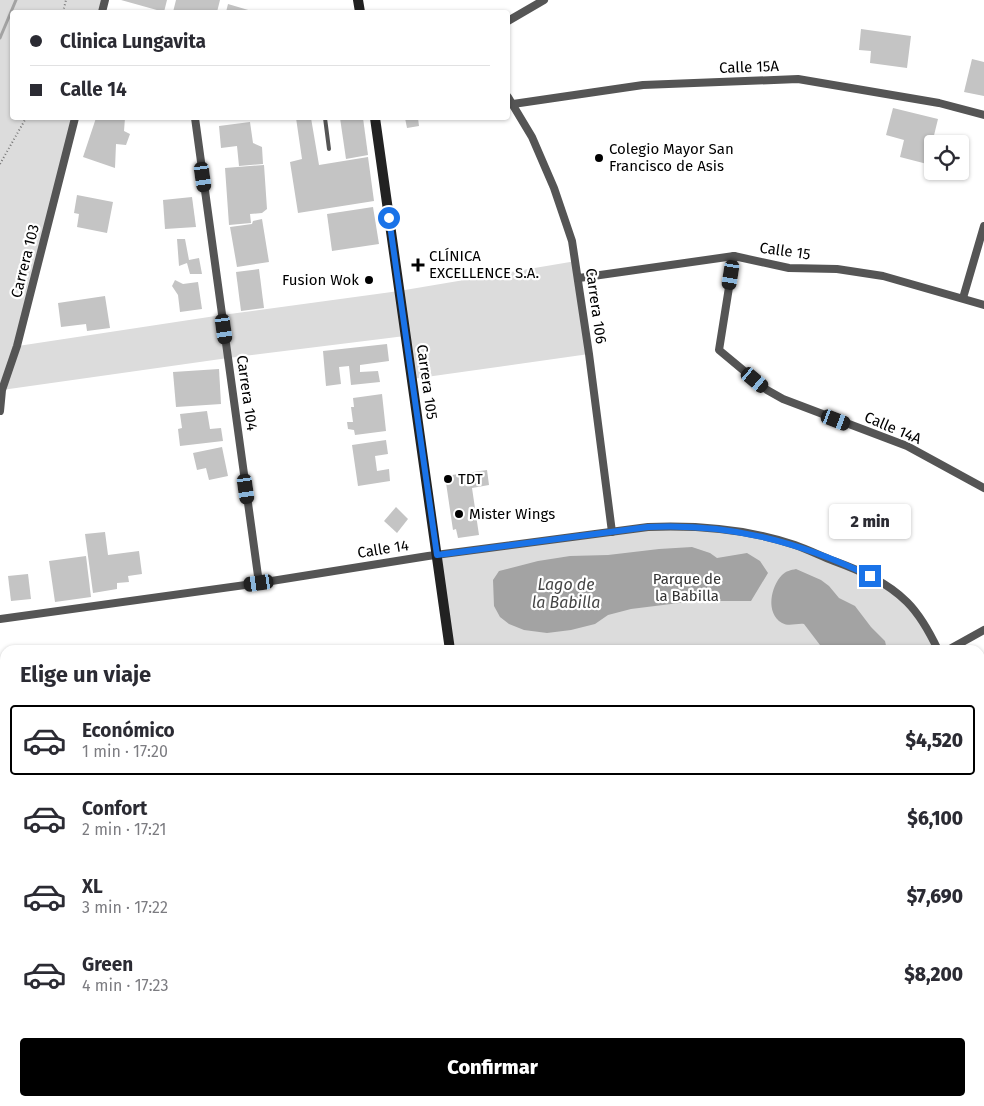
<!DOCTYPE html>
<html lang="es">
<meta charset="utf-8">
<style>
:root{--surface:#fff;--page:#f2f2f3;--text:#2b2b33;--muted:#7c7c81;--line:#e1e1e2;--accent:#000}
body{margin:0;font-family:"Fira Sans",sans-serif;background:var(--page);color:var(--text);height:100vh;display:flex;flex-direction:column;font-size:19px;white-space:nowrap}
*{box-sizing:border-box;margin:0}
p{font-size:16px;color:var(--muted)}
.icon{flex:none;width:28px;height:28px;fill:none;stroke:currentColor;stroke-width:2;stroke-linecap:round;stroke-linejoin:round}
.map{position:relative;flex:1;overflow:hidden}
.panel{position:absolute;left:0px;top:645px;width:985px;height:461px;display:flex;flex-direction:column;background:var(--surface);border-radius:15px 15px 0 0;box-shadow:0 1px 4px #0004}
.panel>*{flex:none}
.hud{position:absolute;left:10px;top:10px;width:500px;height:110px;border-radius:5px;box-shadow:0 1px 4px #0004;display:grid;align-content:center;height:110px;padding:0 20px;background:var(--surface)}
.tools{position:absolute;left:924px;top:135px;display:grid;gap:10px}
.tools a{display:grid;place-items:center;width:45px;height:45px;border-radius:5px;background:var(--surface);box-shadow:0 1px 4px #0004;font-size:25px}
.end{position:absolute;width:22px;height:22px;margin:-11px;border:6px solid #1a73e8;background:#fff;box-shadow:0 0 0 2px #fff}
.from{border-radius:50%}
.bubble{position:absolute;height:35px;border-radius:5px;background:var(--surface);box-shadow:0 1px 4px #0004;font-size:16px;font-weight:800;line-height:35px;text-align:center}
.car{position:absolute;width:15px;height:30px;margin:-15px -8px;border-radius:6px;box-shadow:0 0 4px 1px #0007;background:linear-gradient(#222 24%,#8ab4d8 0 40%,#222 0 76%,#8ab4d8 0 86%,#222 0)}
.hud b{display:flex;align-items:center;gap:18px;height:48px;font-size:19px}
.hud b+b{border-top:1px solid var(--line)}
.hud i{width:12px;height:12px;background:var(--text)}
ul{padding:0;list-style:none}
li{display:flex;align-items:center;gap:15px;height:70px;margin:0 10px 8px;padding:0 10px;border:2px solid transparent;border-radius:5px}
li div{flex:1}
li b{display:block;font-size:19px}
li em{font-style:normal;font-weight:800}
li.selected{border-color:var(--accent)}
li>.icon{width:45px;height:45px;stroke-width:1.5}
h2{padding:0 20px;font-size:22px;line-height:60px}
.button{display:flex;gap:10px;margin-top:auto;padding:10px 20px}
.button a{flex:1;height:58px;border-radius:5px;background:var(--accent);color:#fff;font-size:20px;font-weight:800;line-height:58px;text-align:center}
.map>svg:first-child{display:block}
</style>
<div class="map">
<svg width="984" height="1106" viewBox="0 0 984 1106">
<rect width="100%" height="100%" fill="#fff"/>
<!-- green -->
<g fill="#dcdcdc">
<path d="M0,0H105L102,12H12V118H75L18,346L222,315L399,291L576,261L589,354L412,379L405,336L228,358L2,390L0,411Z"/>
<path d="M711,527L794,545L856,569L907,602L938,650H450L437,555L612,532Z"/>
<path d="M980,713L984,717V832L980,830Z"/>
<path d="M0,837L5,852V1101H163L167,1106H0Z"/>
</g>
<!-- water -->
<g fill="#a3a3a3">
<path d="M692,547L710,553L717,558L747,553L760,561L768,573L751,601H695L631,609L608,615L595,624L571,630L547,633L524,630L509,624L500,617L494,606L493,580L499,571L538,561L570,556L608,555L659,549Z"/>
<path d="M796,569L821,580L829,586L839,598L855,606L871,627L885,641L887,650L870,649L832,650L824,648L820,645L804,624C797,623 789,627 782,623C765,613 771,586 782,575C786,571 791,570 796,569Z"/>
</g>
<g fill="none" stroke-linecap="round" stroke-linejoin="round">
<!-- stream -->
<g stroke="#a3a3a3" stroke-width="3">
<path d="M0,38L16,0"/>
<path d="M0,1051L5,1058"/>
<path d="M44,1101L48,1106"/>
</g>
</g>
<!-- building -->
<g fill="#c4c4c4">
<path d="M121,0H167L164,12Z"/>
<path d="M176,0H220L217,12H173Z"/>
<path d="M228,4L255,12H226Z"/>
<path d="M861,29L911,36L907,68L870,63L871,51L859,50Z"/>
<path d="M972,59L984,62V96L964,92Z"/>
<path d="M893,108L938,119L927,164L900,157L904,140L886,135Z"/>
<path d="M96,118H125L124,131L130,134L126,145L116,144L115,168L83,157Z"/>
<path d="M296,118H311L319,165L368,157L374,201L298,213L290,162L302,159Z"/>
<path d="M340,118H363L368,155L346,159Z"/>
<path d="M405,118H418L419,126L407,128Z"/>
<path d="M250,122L253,143L262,147L263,164L239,166L237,146L221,148L219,126Z"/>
<path d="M264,165L267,209L262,213L250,214L251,223L229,225L225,168Z"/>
<path d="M77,195L113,202L107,233L77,227L79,214L74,213Z"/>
<path d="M192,197L196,227L165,229L163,200Z"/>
<path d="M373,207L379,244L332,251L327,214Z"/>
<path d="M262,219L269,262L237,267L230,227L252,224L253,221Z"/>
<path d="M177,239H185L189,260L199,258L202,274H190L187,263L179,266Z"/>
<path d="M259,269L264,308L241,311L236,272Z"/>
<path d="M175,280L183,284L198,282L202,309L180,312L178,295L172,286Z"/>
<path d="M105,296L110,328L87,331L86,324L61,327L58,303Z"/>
<path d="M387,344L389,361L360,365V372L378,371L380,382L351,385L349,366L339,367L341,384L326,386L323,351Z"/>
<path d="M219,369L221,404L176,407L173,372Z"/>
<path d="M382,394L386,431L355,435L354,430L348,429L347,422H353L351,407H354L353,398Z"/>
<path d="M207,411L210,429L221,428L223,441L180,446L178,429L182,428L180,414Z"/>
<path d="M386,440L388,454L375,456L377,471L389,469L390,481L358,486L352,445Z"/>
<path d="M222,447L228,476L209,480L206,468L197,470L193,453Z"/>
<path d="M487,470L489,485L472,488L479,535L458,538L456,529L453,530L445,476Z"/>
<path d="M396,507L408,519L397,533L384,521Z"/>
<path d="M105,532L108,555L139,551L142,574L128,576L129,582L117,583V589L93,593L85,534Z"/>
<path d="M86,556L91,597L55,602L49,561Z"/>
<path d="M28,574L31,599L11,601L8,576Z"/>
</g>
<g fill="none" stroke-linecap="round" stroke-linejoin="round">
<!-- path -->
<g stroke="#777" stroke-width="2" stroke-dasharray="1 2.5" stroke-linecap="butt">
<path d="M63,12L66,0"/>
<path d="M0,164L26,118"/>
<path d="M980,961L984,966"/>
<path d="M0,1087L5,1101"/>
<path d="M134,1101L137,1106"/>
<path d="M857,1101L859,1106"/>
</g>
<!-- service -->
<g stroke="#555" stroke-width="4">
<path d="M325,118L329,149"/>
<path d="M980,1024L984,1023"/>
<path d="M513,1101V1106"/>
<path d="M718,1101L723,1106"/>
<path d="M811,1101L813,1106"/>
<path d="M906,1101L909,1106"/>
<path d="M222,1106L224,1101"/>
<path d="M328,1106L330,1101"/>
<path d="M604,1106L607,1101"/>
</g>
<!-- minor -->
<g stroke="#555" stroke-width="8">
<path d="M102,12L105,0"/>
<path d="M508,21L544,0"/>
<path d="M508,97L532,137L554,188L572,241L589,354L612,532"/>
<path d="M513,104L643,85L798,79L939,103L984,115"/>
<path d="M195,118L259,583"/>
<path d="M734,256L719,350L767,390L783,399L907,446L984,488"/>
<path d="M579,278L734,256L789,268L837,269L883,276L984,305"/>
<path d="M963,298L984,226"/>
<path d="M0,411L2,390L17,346L75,118"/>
<path d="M0,619L259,583L428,556L648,527C698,525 748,529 795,545C809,550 821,556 834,561C861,571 887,582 907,602C921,616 930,633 938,650"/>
<path d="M948,650L984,630"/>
<path d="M980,713L984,717"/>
<path d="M980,830L984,832"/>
<path d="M0,837L5,852"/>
<path d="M980,1075L984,1073"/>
<path d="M163,1101L167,1106"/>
<path d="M453,1101L455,1106"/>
<path d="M664,1101L666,1106"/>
<path d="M410,1106L417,1101"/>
<path d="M914,1106L922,1101"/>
</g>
<!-- secondary -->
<g stroke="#222" stroke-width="10">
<path d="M358,0L360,12"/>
<path d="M375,118L450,650"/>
<path d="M0,934L5,933"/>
<path d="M0,956L5,954"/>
</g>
</g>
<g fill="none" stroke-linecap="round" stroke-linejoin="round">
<!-- route -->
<path stroke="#1a73e8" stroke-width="6" d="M389,218L437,555L648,527C728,523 798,541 870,576"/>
</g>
<!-- markers -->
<g fill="#000" stroke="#fff" stroke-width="2">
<circle cx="599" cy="158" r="5"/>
<path d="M415.5 257.5h5v5h5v5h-5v5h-5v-5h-5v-5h5z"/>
<circle cx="369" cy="280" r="5"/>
<circle cx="448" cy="479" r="5"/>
<circle cx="459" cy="514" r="5"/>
</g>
<g text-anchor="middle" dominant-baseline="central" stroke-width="4.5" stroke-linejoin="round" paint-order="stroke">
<!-- street labels -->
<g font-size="15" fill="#000" stroke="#fff">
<text transform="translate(749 67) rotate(-2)">Calle 15A</text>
<text transform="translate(785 251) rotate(8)">Calle 15</text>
<text transform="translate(25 261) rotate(-76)">Carrera 103</text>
<text transform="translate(596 306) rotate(82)">Carrera 106</text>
<text transform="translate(427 382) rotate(82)">Carrera 105</text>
<text transform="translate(247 393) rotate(82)">Carrera 104</text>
<text transform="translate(893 428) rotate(23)">Calle 14A</text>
<text transform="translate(383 549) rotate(-9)">Calle 14</text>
</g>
<!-- poi labels -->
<g font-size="15" fill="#000" stroke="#fff" text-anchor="start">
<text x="609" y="149">Colegio Mayor San<tspan x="609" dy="17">Francisco de Asis</tspan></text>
<text x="429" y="256">CLÍNICA<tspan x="429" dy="17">EXCELLENCE S.A.</tspan></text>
<text x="359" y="280" text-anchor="end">Fusion Wok</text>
<text x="458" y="479">TDT</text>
<text x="469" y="514">Mister Wings</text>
</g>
<!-- park labels -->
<g font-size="15" fill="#333" stroke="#fff">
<text x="687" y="579">Parque de<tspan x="687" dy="17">la Babilla</tspan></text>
</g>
<!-- water labels -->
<g font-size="16" font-style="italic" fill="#444" stroke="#fff">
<text x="566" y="584">Lago de<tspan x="566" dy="18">la Babilla</tspan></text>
</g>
</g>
</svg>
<div class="tools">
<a><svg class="icon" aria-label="locate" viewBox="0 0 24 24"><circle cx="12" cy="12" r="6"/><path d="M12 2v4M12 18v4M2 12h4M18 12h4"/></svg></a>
</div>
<i class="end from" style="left:389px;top:218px"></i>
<i class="end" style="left:870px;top:576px"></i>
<div class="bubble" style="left:829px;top:504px;width:82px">2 min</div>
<i class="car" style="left:203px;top:177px;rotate:172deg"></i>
<i class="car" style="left:731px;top:275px;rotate:189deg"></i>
<i class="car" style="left:224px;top:329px;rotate:172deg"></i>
<i class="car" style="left:755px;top:380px;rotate:130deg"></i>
<i class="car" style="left:836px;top:420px;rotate:111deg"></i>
<i class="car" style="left:246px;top:489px;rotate:172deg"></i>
<i class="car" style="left:259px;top:583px;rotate:262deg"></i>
<div class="hud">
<b><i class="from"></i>Clinica Lungavita</b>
<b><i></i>Calle 14</b>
</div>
<section class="panel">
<h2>Elige un viaje</h2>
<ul>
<li class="selected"><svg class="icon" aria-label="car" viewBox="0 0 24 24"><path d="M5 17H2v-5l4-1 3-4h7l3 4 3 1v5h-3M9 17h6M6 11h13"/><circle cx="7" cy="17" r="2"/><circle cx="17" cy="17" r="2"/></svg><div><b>Económico</b><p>1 min · 17:20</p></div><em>$4,520</em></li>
<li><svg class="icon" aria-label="car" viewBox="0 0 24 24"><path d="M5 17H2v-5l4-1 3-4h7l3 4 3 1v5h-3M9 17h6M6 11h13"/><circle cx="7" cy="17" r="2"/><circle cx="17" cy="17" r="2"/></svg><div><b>Confort</b><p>2 min · 17:21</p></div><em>$6,100</em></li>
<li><svg class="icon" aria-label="car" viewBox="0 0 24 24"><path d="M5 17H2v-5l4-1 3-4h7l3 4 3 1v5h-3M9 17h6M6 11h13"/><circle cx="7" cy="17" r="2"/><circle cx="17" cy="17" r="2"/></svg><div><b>XL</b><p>3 min · 17:22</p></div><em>$7,690</em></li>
<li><svg class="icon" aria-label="car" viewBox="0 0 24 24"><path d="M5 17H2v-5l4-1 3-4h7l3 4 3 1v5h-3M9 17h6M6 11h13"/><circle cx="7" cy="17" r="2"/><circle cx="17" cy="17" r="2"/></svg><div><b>Green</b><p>4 min · 17:23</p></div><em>$8,200</em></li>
</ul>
<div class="button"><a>Confirmar</a></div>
</section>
</div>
